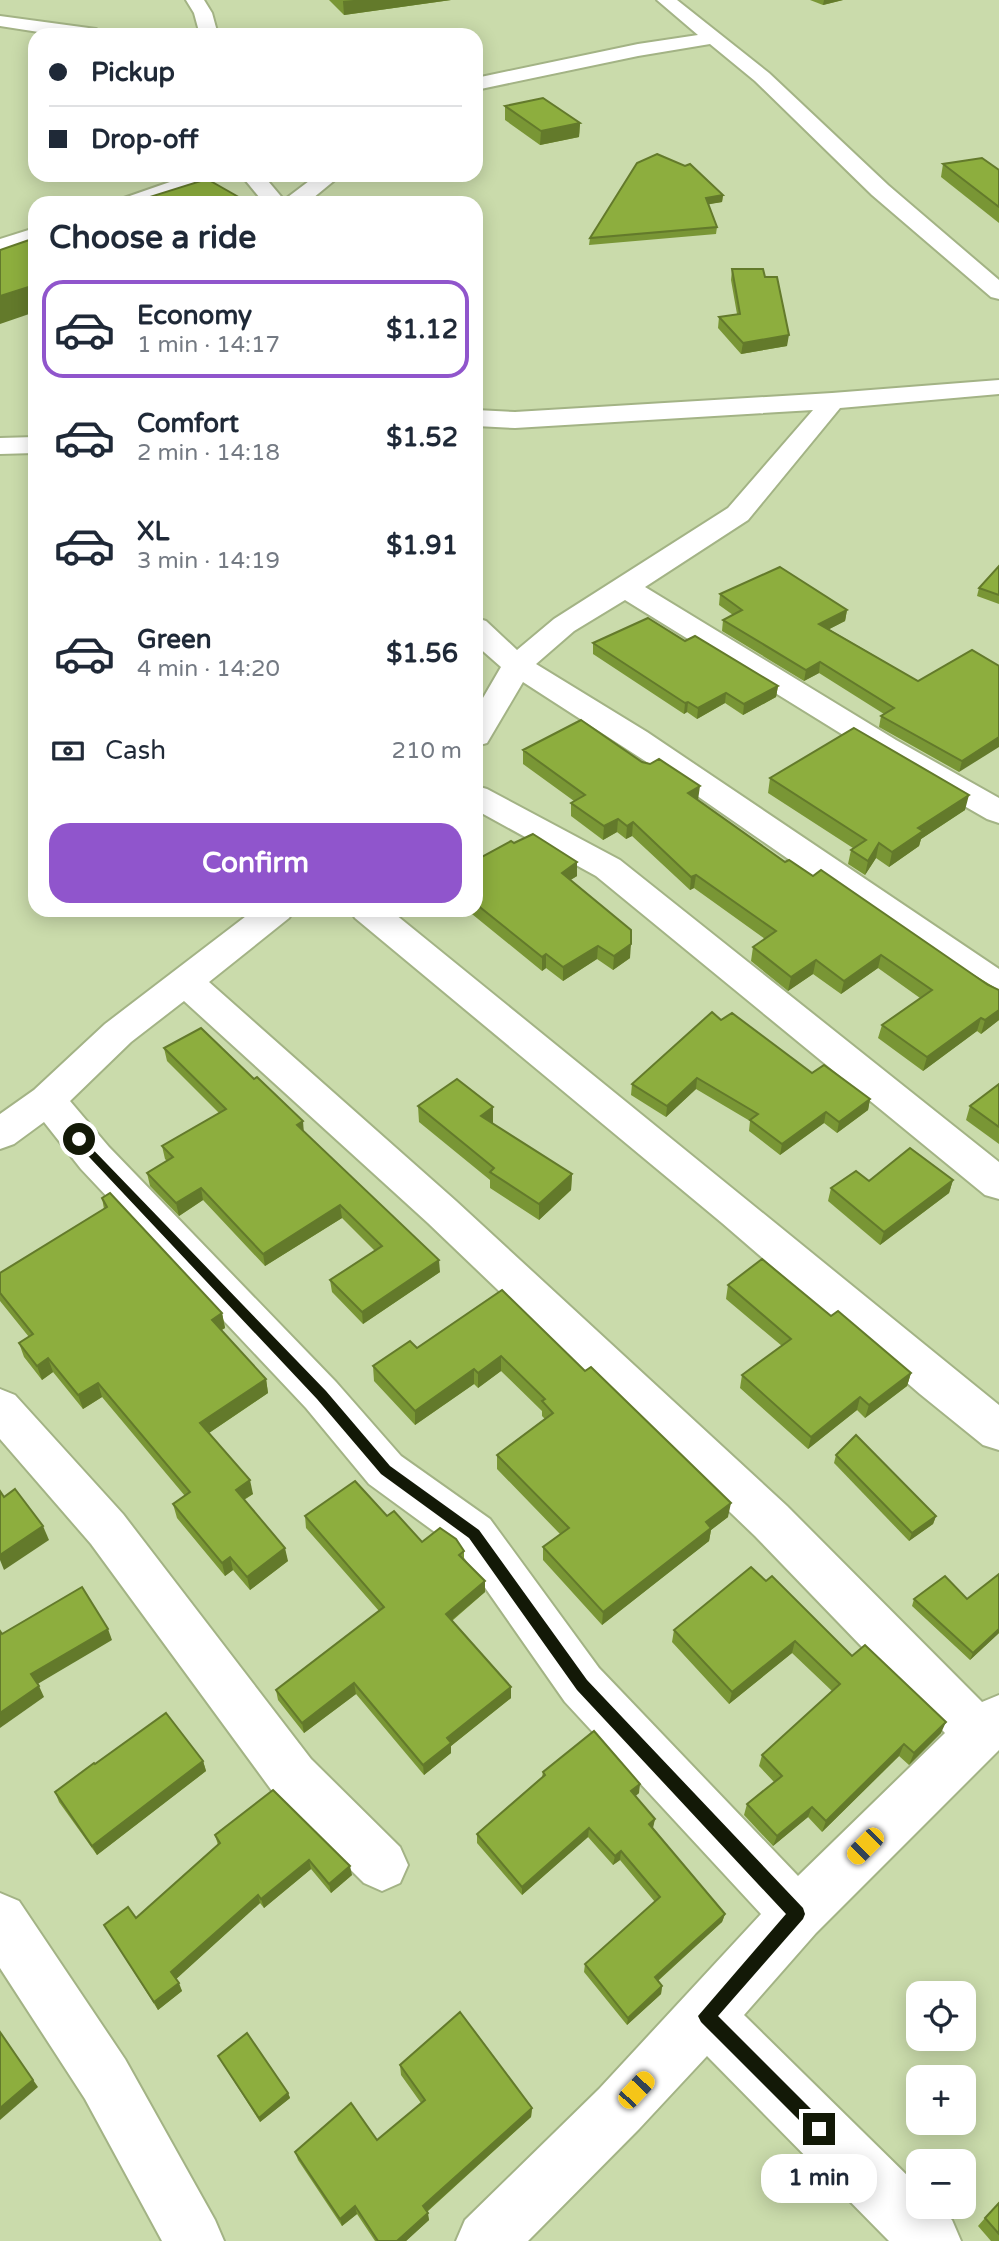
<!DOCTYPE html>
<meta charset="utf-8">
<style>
:root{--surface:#fff;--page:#f6f6f7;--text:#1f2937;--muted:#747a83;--line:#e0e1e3;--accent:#9055cc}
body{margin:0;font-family:"Varela Round",sans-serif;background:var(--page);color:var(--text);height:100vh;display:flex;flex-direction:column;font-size:26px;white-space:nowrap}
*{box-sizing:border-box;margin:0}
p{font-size:23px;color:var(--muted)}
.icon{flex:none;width:38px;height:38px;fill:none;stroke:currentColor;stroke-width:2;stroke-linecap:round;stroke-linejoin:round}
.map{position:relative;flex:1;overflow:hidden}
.side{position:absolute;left:28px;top:196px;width:455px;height:721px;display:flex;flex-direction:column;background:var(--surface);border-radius:21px;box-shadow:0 4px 18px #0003}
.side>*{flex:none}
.banner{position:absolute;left:28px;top:28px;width:455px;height:154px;border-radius:21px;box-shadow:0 4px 18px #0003;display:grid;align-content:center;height:154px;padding:0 21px;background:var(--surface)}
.controls{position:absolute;left:906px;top:1981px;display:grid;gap:14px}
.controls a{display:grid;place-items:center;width:70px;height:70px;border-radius:14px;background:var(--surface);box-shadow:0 4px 18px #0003;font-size:35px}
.end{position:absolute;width:32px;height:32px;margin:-16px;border:9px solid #131907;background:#fff;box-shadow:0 0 0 4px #fff}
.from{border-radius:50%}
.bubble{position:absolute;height:49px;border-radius:21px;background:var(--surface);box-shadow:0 4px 18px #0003;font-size:23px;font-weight:700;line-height:49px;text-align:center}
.car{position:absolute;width:21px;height:42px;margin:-21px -10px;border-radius:9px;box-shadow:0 0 5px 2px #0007;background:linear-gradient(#f5c518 24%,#345 0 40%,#f5c518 0 76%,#345 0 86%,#f5c518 0)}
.banner b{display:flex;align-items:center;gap:24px;height:66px;font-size:26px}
.banner b+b{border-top:2px solid var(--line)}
.banner i{width:18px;height:18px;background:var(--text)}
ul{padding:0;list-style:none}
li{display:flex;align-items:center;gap:21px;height:98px;margin:0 14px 10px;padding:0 7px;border:4px solid transparent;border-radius:21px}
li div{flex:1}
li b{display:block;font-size:26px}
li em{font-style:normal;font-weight:700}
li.on{border-color:var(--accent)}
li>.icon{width:63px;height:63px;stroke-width:1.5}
h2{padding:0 21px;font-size:32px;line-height:84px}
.pay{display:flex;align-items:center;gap:18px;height:77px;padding:0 21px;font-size:26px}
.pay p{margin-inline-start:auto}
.action{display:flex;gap:14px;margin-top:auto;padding:14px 21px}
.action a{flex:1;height:80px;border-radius:21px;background:var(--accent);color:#fff;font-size:28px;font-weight:700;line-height:80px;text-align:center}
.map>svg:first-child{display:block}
</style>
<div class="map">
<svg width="999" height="2241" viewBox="0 0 999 2241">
<rect width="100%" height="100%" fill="#cadbab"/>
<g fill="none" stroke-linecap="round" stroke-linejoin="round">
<!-- minor casing -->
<g stroke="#a3b385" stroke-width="4">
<g id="minor">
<path d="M186,0H204L212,13L218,35H200L194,13Z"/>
<path d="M657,0H677L769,73L888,185L999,280V299L991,297L872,195L755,81L710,44L638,56L476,90V78L638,44L698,35Z"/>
<path d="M0,16L96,29L105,35H58L0,26Z"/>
<path d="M190,175H207L210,179L206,183L152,203H121L124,198Z"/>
<path d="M241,175H263L284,200L317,175H341L307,203H264Z"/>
<path d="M35,228V242L0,253V239Z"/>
<path d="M999,380V394L840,408L748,520L645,587L896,740L999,798V823L987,819L874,754L625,600L574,631L536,664L647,732L999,969V1000L986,996L670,777L523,682L487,743L476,746V710L501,667L476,645V618L486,621L517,650L554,619L728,508L813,410L515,428L476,426V410L515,412L832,393Z"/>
<path d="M35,437V453L0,454V438Z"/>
<path d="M476,786L487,789L620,860L999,1162V1199L985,1195L596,876L476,810Z"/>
<path d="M254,910H294L289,918L209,982L456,1201L787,1506L982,1702L999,1695V1750L816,1933L744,2015L919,2187V2207H938L952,2220L961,2241H889L707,2056L639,2129L528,2241H456L465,2220L599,2089L761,1914L565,1702L458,1549L369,1484L306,1408L81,1169L44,1122L14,1144L0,1149V1114L34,1090L105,1024ZM184,1001L428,1223L755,1536L945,1733L798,1876L599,1668L490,1519L401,1456L336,1382L109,1147L70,1101L131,1042Z"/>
<path d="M350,910H390L999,1405V1450L983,1445L920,1394L722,1223L355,918Z"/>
<path d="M0,1389L15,1395L123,1514L311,1759L400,1847L408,1865L400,1883L382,1891L364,1883L275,1795L91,1544L0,1439Z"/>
<path d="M0,1893L19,1901L125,2059L215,2220L224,2241H162L85,2099L0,1968Z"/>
</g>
</g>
<!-- minor -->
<use href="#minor" fill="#fff" fill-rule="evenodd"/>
</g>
<!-- wall -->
<g fill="#799635">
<path d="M329,0H451L344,15Z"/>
<path d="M810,0H843L823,5Z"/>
<path d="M505,106L580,123L579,137L540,145L505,120Z"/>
<path d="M943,164L999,170V223L941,177Z"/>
<path d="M723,195L722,202L708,204L717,227L716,234L589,245L590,238Z"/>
<path d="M732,269L765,277L787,346L741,354L718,328L719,317L737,314L731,280Z"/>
<path d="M999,566V604L977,596L979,588Z"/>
<path d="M720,594L847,610L845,621L829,629L918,681L999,666L959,772L879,727L881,716L884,714L819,673L804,681L722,631L723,620L733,615L719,605Z"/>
<path d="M685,641L778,686L776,697L743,715L725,703L697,719L687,712L684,714L593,654V643Z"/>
<path d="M523,750L698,800L785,862L813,876L999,990V1020L981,1034L977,1031L923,1071L878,1038L882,1025L920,998L878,968L841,994L813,974L788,991L751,961L753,947L765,939L694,888L690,890L632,836L626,839L617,832L603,840L571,816V803L574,801L523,764Z"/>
<path d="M770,778L965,810L921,839L919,846L889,867L876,858L865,875L848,864L851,850L853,848L768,793Z"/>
<path d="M514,843L577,862V876L570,880L630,958L613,970L597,959L563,981L546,968L542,971L467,910H476V860Z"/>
<path d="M195,910H217L203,917Z"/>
<path d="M721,1020L812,1073L870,1099L868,1110L837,1133L824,1123L780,1155L749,1131L750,1121L696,1089L666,1117L631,1095L632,1084Z"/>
<path d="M164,1048L304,1133L440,1272L363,1324L332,1292L330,1280L375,1251L342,1218L265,1266L203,1200L179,1216L150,1186L147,1173L167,1161L165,1159L162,1146L219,1113L167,1061Z"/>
<path d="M999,1084V1144L966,1120L970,1106Z"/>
<path d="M418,1106L493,1107V1124L572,1174L571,1190L539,1220L490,1188V1180L419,1122Z"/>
<path d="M953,1180L949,1193L880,1245L828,1201L831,1188L869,1181Z"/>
<path d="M102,1198L222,1313L225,1328L221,1330L266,1379L268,1393L209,1433L253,1494L244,1500L288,1561L250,1590L233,1570L225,1576L177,1518L173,1504L185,1496L102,1397L83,1409L53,1372L42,1380L24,1357L19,1343L29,1337L0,1301V1273L104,1209Z"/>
<path d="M728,1285L831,1316L911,1373L907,1386L865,1418L857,1410L808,1449L740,1388L742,1375L782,1346L726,1299Z"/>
<path d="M502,1290L728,1517L711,1530L709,1541L602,1625L543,1560V1547L560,1534L497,1469V1455L545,1419L542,1416V1411L501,1371L478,1388L474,1384L415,1425L374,1381L373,1366L417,1348Z"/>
<path d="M836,1455L936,1516L933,1524L909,1541L834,1463Z"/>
<path d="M305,1516H387L422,1542L464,1551V1560L485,1581V1592L452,1621L511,1698L451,1746V1753L424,1775L356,1694L304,1733L278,1700L276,1690L379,1611L306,1528Z"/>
<path d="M999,1574V1633L970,1660L912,1606L914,1599H967Z"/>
<path d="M766,1581L941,1733L909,1765L899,1756L822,1832L808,1817L773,1846L744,1815L747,1804L774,1782L759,1766L762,1755L832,1691L792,1653L729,1704L672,1642L674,1630Z"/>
<path d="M203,1761L206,1771L97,1855L59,1802L55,1792L95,1764Z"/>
<path d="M543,1772L639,1793L635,1796L655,1819L652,1829L725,1914L722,1922L658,1981L662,1986L661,1994L627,2025L584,1972L585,1964L655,1902L620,1860L613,1865L588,1837L522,1895L477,1843V1834L542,1777Z"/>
<path d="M273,1790L352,1875L331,1893L311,1869L264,1908L260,1903L176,1979L182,1991L158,2010L104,1925L136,1918L218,1845L215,1835Z"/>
<path d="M218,2056L288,2093L290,2098L260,2122Z"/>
<path d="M400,2065L532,2108L531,2117L427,2212L429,2220L406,2241H375L357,2214L342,2226L298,2160L295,2152L377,2140L421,2103L401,2075Z"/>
<path d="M999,2202V2241H991L978,2226Z"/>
</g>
<!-- shaded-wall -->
<g fill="#637a2b">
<path d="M354,0H451L344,15L343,1Z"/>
<path d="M824,0H843L823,5Z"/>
<path d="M580,123L579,137L540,145L541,131Z"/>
<path d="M723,195L722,202L705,205L706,198Z"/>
<path d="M35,285V312L0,324V296Z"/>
<path d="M789,335L787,346L741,354L743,343Z"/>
<path d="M847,610L845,621L818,635L819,624Z"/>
<path d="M820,662L819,673L804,681L806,670Z"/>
<path d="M778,686L776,697L743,715L744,704Z"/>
<path d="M726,693L725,703L697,719L698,708Z"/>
<path d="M688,702L687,712L684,714L685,703Z"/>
<path d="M999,737V747L959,772L962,761Z"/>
<path d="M700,786L698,800L688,793Z"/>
<path d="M969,795L965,810L921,839L919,846L889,867L892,852L918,828Z"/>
<path d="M618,819L617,832L603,840L604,826Z"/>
<path d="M633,822L632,836L626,839L627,826Z"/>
<path d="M879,843L876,858L865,875L868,861Z"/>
<path d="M577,862V876L561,886L562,873Z"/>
<path d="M696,875L694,888L690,890L691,877Z"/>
<path d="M201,910H217L203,917Z"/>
<path d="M631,944L630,958L613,970L614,956Z"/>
<path d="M598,946L597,959L563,981V967Z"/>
<path d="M546,954V968L542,971V957Z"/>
<path d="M881,955L878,968L841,994L844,981Z"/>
<path d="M816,960L813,974L788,991L791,977Z"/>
<path d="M999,1010V1020L981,1034L985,1020Z"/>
<path d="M981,1018L977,1031L923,1071L927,1057Z"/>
<path d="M697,1078L696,1089L666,1117L667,1106Z"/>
<path d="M870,1099L868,1110L837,1133L839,1122Z"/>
<path d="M493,1107V1124L481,1132V1116Z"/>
<path d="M826,1112L824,1123L780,1155L782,1144Z"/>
<path d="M303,1121L304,1134L297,1125Z"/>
<path d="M572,1174L571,1190L539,1220V1204Z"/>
<path d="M953,1180L949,1193L880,1245L884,1232Z"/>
<path d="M201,1188L203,1200L179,1216L176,1203Z"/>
<path d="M340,1205L342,1218L265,1266L263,1254Z"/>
<path d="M439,1260L440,1272L363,1324L362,1312Z"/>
<path d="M222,1313L225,1328L215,1334L212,1320Z"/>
<path d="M501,1356V1371L478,1388V1373Z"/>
<path d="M48,1358L53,1372L42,1380L37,1366Z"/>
<path d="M474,1369V1384L415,1425V1411Z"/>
<path d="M911,1373L907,1386L865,1418L869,1405Z"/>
<path d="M266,1379L268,1393L203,1437L200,1423Z"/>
<path d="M98,1383L102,1397L83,1409L78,1395Z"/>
<path d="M860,1397L857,1410L808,1449L811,1437Z"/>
<path d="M250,1480L253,1494L238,1503L236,1490Z"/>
<path d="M731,1503L728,1517L711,1530L709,1541L602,1625L603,1612L706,1522Z"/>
<path d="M936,1516L933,1524L909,1541L912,1533Z"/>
<path d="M43,1526L49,1540L4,1570L0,1560V1555Z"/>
<path d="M285,1548L288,1561L250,1590L247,1577Z"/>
<path d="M230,1557L233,1570L225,1576L222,1563Z"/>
<path d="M485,1581V1592L446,1625V1614Z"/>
<path d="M108,1629L112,1640L36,1685L31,1674Z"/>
<path d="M999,1629V1633L970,1660L973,1653Z"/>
<path d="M795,1641L792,1653L729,1704L732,1692Z"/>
<path d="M354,1683L356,1694L304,1733L302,1723Z"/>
<path d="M39,1686L44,1697L0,1728V1713Z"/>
<path d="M511,1687V1698L451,1746V1753L424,1775L423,1765L447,1738Z"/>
<path d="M946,1722L941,1733L909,1765L914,1753Z"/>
<path d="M904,1744L899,1756L822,1832L826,1821Z"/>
<path d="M203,1761L206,1771L97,1855L92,1846Z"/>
<path d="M640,1784L639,1793L630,1801L631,1791Z"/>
<path d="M812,1807L808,1817L773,1846L777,1836Z"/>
<path d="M655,1819L653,1828L647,1834L649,1824Z"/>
<path d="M589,1828L588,1837L522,1895V1887Z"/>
<path d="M621,1851L620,1860L613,1865L615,1856Z"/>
<path d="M309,1860L311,1869L264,1908L261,1899Z"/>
<path d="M350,1866L352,1875L331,1893L329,1884Z"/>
<path d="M258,1895L260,1903L175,1980L171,1972Z"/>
<path d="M725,1914L722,1922L653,1985L655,1977Z"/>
<path d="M179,1983L182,1991L158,2010L154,2002Z"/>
<path d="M662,1986L661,1994L627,2025L628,2018Z"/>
<path d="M0,2032L38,2087L0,2120Z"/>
<path d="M288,2093L290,2098L260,2122L259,2118Z"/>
<path d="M532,2108L531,2117L424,2214L423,2206Z"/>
<path d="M355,2206L357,2214L342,2226L340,2219Z"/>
<path d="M428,2213L429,2220L406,2241H397Z"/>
</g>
<!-- building -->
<g fill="#8dae3e" stroke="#637a2b" stroke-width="2">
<path d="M543,98L580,123L541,131L505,106Z"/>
<path d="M657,154L685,166L690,164L723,195L706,198L717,227L590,238L637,163Z"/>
<path d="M982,158L999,170V207L943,164Z"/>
<path d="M207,179L249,203H144L140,200Z"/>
<path d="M35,238V285L0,296V250Z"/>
<path d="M732,269H763L765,277H777L789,335L743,343L719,317L740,314Z"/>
<path d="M999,566V595L979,588Z"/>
<path d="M780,567L847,610L819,624L918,681L972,650L999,666V737L962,761L881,716L894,708L820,662L806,670L723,620L742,610L720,594Z"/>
<path d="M648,618L685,641L695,636L778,686L744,704L726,693L698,708L688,702L685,703L593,643Z"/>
<path d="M581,720L642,762L650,764L659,759L700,786L688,793L785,862L789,860L813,876L821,870L988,985L999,990V1010L985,1020L981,1018L927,1057L882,1025L932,990L881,955L844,981L816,960L791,977L753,947L776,931L696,875L691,877L633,822L627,826L618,819L604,826L571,803L585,795L523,750Z"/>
<path d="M854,728L969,795L918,828L923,831L892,852L879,843L868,861L851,850L866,840L770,778Z"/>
<path d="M533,834L577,862L562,873L631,930V944L614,956L598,946L563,967L546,954L542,957L476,904V860L511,841L514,843Z"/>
<path d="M712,1012L721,1020L732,1013L812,1073L824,1065L870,1099L839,1122L826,1112L782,1144L750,1120L758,1114L697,1078L667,1106L632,1084Z"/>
<path d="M201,1028L254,1079L257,1077L303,1121L297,1125L439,1260L362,1312L330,1280L382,1246L340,1205L263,1254L201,1188L176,1203L147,1173L173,1157L162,1146L226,1109L164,1048Z"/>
<path d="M457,1079L493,1107L481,1116L572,1174L539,1204L490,1172L494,1168L418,1106Z"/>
<path d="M999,1084V1127L970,1106Z"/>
<path d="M910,1148L953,1180L884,1232L831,1188L856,1171L869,1181Z"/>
<path d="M110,1193L222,1313L212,1320L266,1379L200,1423L250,1480L236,1490L285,1548L247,1577L230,1557L222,1563L173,1504L190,1492L98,1383L78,1395L48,1358L37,1366L19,1343L33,1334L0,1293V1273L107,1207L102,1198Z"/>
<path d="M762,1259L831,1316L838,1311L911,1373L869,1405L860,1397L811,1437L742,1375L791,1339L728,1285Z"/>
<path d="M502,1290L585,1371L591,1367L731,1503L706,1522L711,1528L603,1612L543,1547L569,1528L497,1455L553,1413L542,1401L545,1399L501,1356L478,1373L474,1369L415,1411L373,1366L410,1341L417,1348Z"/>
<path d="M856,1435L936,1516L912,1533L836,1455Z"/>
<path d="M355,1481L387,1516L394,1511L422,1542L440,1528L456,1539L464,1551L459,1555L485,1581L446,1614L511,1687L447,1738L451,1743L423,1765L354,1683L302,1723L276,1690L384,1607L305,1516Z"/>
<path d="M15,1489L43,1526L0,1555V1491L4,1497Z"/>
<path d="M751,1567L766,1581L772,1576L852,1656L865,1645L946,1722L914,1753L904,1744L826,1821L812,1807L777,1836L747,1804L782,1776L762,1755L840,1684L795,1641L732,1692L674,1630Z"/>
<path d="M999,1574V1629L973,1653L914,1599L945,1576L967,1599Z"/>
<path d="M82,1587L108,1629L31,1674L39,1686L0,1713V1631L2,1634Z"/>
<path d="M166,1713L203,1761L92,1846L55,1792L94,1763L95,1764Z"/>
<path d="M594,1731L640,1784L631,1791L655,1819L649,1824L725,1914L655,1977L662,1986L628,2018L585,1964L660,1897L621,1851L615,1856L589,1828L522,1887L477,1834L545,1775L543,1772Z"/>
<path d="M273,1790L350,1866L329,1884L309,1860L261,1899L258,1895L171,1972L179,1983L154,2002L104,1925L128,1907L136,1918L220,1843L215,1835Z"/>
<path d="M460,2012L532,2108L423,2206L428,2213L397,2241H378L355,2206L340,2219L295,2152L351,2103L377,2140L425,2100L400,2065Z"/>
<path d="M0,2032L33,2080L0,2108Z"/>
<path d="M247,2033L288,2093L259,2118L218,2056Z"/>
<path d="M999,2203V2234L985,2218Z"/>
</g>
<!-- route -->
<path fill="#131907" d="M79,1135L326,1391L390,1466L479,1530L587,1680L803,1908L805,1914L803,1919L718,2016L825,2123L827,2129L825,2134L819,2137L813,2134L701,2022L698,2016L786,1914L577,1690L469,1538L381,1474L317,1399L75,1142L73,1139Z"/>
</svg>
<div class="controls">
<a><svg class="icon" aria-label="locate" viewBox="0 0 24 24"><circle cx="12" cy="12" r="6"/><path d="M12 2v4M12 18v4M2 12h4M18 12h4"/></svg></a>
<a>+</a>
<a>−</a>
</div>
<i class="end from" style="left:79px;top:1139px"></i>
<i class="end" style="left:819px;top:2129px"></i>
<div class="bubble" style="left:761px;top:2154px;width:116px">1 min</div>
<i class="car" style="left:865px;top:1846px;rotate:225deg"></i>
<i class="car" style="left:636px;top:2090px;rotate:43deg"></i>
<div class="banner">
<b><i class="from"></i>Pickup</b>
<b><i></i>Drop-off</b>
</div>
<section class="side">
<h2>Choose a ride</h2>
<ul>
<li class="on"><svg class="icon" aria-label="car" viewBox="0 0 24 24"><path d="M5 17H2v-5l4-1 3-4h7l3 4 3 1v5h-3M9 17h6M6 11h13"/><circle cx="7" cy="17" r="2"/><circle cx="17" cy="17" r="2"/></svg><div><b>Economy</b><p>1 min · 14:17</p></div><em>$1.12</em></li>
<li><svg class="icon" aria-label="car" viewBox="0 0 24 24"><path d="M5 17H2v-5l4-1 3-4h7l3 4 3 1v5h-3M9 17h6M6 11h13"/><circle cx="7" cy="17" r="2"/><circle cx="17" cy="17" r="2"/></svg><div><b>Comfort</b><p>2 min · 14:18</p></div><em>$1.52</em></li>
<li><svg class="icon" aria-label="car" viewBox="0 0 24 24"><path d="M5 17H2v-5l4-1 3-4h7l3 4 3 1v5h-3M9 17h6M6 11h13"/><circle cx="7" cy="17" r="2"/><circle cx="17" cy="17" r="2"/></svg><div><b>XL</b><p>3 min · 14:19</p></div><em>$1.91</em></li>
<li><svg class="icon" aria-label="car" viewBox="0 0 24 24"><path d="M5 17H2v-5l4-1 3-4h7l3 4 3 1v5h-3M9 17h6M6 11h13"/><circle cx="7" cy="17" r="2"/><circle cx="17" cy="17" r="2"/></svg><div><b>Green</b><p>4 min · 14:20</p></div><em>$1.56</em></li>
</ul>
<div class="pay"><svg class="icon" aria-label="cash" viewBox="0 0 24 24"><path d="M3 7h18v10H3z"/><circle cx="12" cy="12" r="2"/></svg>Cash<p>210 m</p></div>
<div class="action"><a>Confirm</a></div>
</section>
</div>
